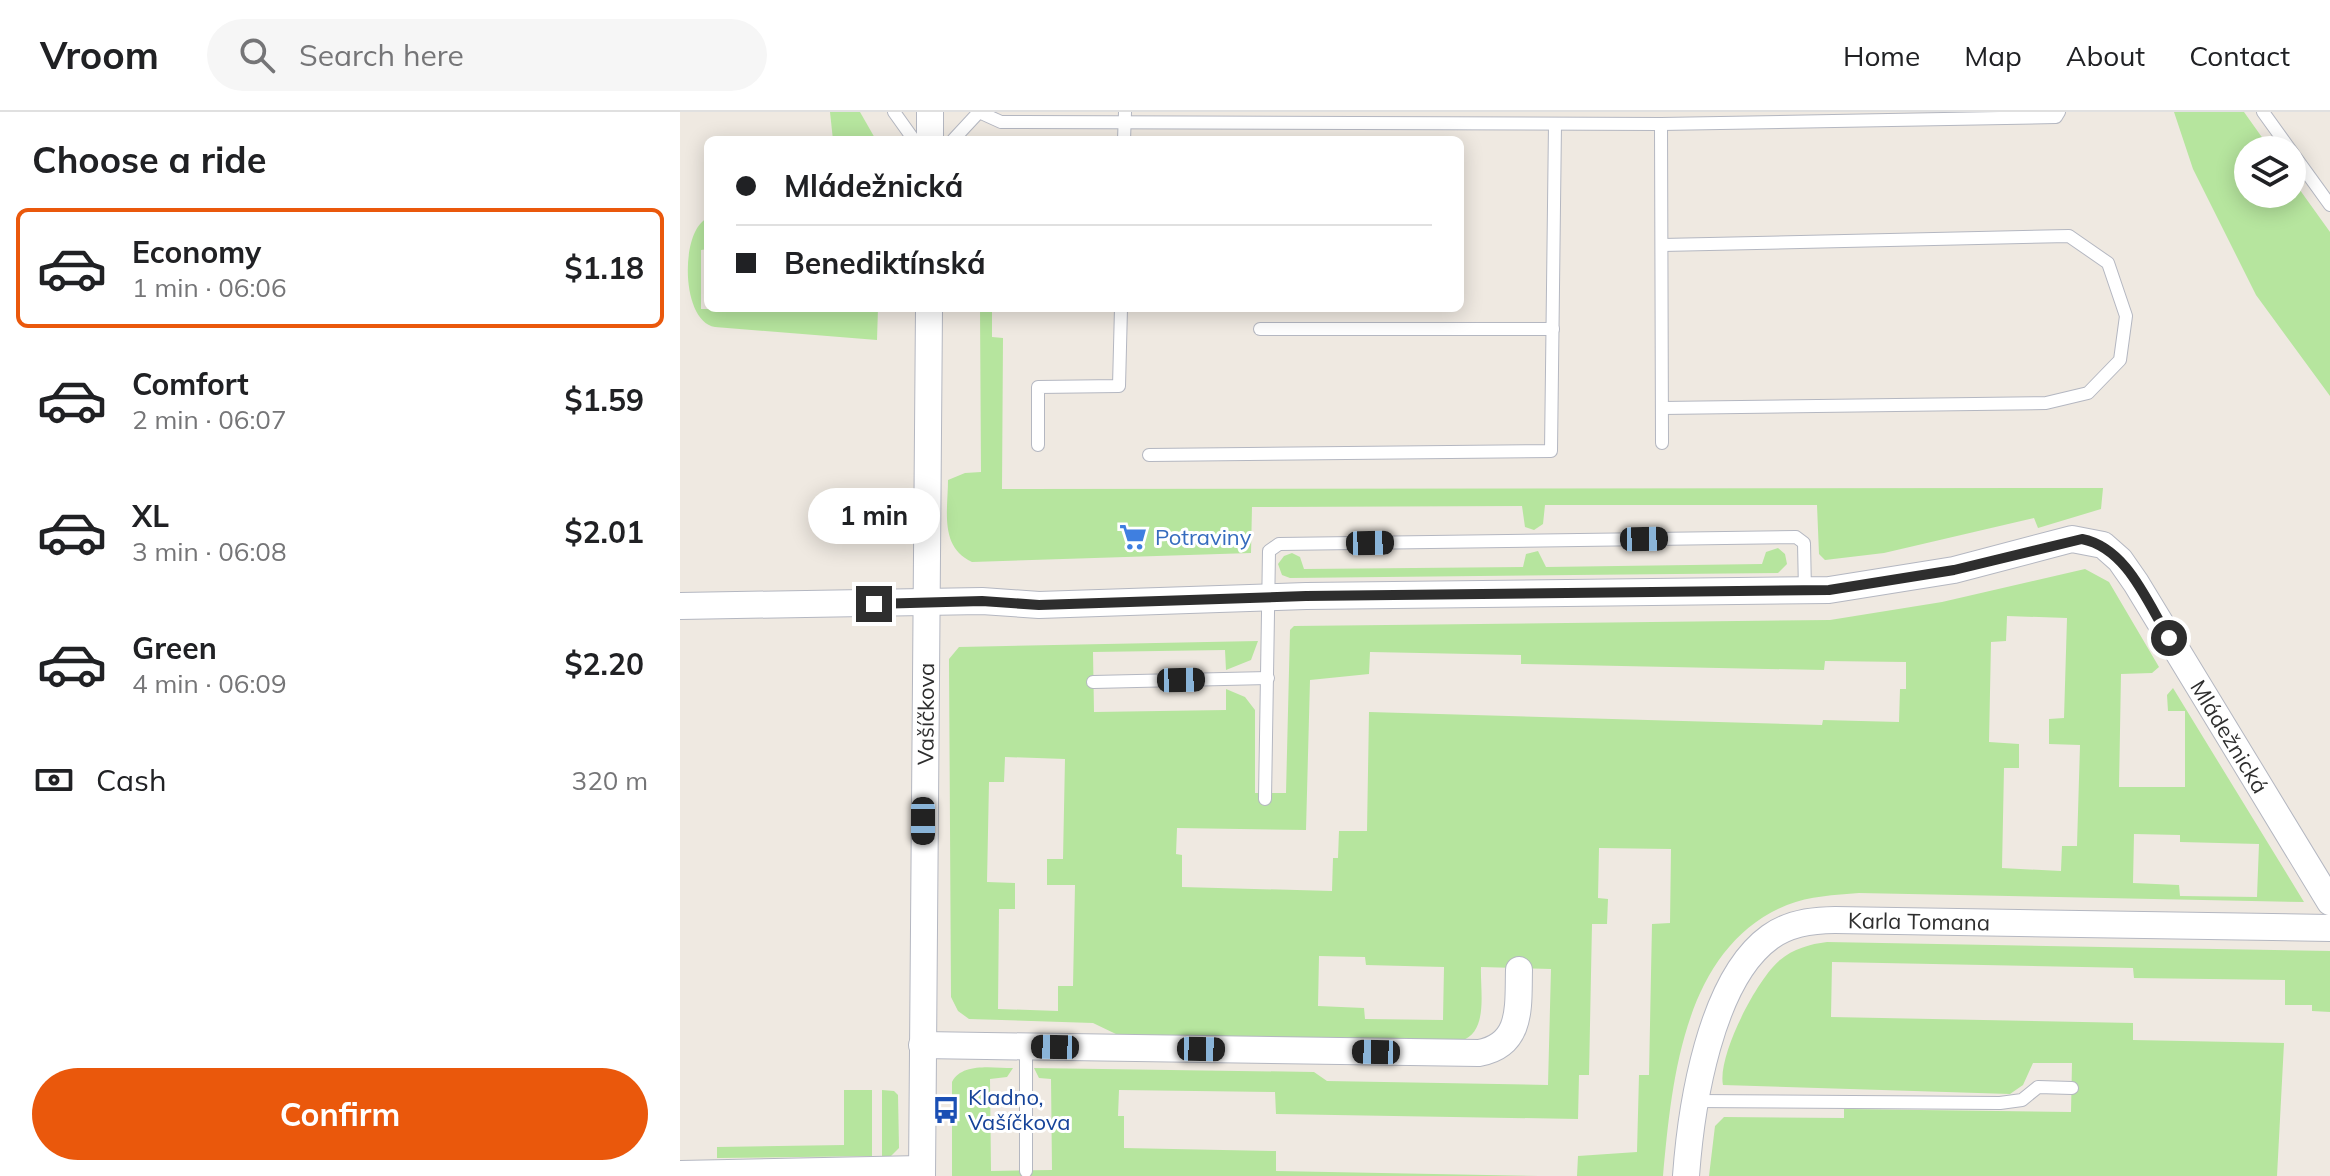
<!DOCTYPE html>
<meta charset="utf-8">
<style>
:root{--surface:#fff;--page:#f6f6f6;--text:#202124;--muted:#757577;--line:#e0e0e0;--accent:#ea580c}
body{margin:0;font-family:Mulish,sans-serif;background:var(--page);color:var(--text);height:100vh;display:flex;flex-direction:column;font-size:30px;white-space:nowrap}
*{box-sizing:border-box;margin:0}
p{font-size:26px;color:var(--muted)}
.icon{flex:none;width:44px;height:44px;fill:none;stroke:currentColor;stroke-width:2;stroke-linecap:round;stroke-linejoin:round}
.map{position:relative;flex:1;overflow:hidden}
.sheet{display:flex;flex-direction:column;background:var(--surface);width:680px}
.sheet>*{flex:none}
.banner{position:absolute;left:24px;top:24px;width:760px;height:176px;border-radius:12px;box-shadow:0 4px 20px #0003;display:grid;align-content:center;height:176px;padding:0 32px;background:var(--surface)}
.fabs{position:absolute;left:1554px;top:24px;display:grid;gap:16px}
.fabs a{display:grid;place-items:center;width:72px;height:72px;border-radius:50%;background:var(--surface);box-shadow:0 4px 20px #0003;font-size:40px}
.end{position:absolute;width:36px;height:36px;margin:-18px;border:10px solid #2e2e2e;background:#fff;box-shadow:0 0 0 4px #fff}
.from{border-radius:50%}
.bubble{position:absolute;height:56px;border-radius:28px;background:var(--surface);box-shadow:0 4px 20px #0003;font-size:26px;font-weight:700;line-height:56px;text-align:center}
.car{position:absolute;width:24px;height:48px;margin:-24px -12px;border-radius:10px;box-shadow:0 0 6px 2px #0007;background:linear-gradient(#222 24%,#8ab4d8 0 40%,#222 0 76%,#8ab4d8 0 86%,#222 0)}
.banner b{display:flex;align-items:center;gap:28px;height:76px;font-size:30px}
.banner b+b{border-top:2px solid var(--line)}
.banner i{width:20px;height:20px;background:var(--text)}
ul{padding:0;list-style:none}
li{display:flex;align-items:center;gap:24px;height:120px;margin:0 16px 12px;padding:0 16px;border:4px solid transparent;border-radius:12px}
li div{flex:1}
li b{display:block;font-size:30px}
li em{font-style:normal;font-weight:700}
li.active{border-color:var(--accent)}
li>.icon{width:72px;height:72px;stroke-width:1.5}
h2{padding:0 32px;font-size:36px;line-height:96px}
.pay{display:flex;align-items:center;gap:20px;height:88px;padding:0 32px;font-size:30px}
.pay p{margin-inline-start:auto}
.action{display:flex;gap:16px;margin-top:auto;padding:16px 32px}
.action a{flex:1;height:92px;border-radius:48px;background:var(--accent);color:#fff;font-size:32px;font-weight:700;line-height:92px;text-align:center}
header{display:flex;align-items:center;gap:48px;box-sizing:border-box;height:112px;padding:0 40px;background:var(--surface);border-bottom:2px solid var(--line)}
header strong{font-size:38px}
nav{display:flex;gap:44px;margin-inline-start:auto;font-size:28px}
.search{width:560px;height:72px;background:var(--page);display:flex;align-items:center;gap:20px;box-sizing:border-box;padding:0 28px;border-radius:44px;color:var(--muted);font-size:30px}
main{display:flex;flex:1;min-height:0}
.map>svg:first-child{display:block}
</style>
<header>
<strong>Vroom</strong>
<div class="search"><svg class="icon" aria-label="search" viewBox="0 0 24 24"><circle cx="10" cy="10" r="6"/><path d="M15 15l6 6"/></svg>Search here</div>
<nav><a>Home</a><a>Map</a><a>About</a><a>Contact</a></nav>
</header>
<main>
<section class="sheet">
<h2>Choose a ride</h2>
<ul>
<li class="active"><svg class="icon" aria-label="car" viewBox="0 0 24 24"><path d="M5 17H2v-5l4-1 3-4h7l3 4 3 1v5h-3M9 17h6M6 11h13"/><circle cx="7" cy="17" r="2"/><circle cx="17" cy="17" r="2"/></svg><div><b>Economy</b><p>1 min · 06:06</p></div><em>$1.18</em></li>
<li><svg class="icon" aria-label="car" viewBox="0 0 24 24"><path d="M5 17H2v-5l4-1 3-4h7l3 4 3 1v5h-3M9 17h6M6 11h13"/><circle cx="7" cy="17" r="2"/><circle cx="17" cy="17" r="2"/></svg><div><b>Comfort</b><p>2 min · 06:07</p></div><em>$1.59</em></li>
<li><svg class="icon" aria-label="car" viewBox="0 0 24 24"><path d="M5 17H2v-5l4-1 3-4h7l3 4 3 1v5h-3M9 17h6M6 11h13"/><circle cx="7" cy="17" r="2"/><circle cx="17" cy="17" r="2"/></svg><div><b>XL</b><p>3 min · 06:08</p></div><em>$2.01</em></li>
<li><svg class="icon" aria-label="car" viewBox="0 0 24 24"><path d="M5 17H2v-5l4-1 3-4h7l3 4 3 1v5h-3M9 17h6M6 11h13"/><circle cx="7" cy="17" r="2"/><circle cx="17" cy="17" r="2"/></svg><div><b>Green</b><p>4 min · 06:09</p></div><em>$2.20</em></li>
</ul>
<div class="pay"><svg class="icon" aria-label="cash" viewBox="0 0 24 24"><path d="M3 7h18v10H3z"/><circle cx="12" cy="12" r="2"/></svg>Cash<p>320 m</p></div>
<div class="action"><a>Confirm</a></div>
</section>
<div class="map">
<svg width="1650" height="1064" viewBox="0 0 1650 1064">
<rect width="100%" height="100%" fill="#efe9e1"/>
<!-- green -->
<g fill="#b6e59e" fill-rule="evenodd">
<path d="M150,0H180L196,28H153Z"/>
<path d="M1494,0H1564L1591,38H1568V82H1612V67L1650,120V284L1576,183L1513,57Z"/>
<path d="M28,106V137L21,138V197L198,196L197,228L35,215C0,209 0,117 28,106Z"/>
<path d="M300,196H312V225L323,226L322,377L1423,376L1421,397L1358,416L1354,406L1204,441L1145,448L1139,442L1137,393H865L863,412L854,418L845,415L842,394L572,395L571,441L292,450C259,435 268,398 268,368L285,361L301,360Z"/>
<path d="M1098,436L1105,442L1107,452L1098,461L610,466L602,463L598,452L604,444L612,441L620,445L624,457L843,455L846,442L858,439L866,455L1082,452L1086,440Z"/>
<path d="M1405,457L1429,470L1479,555L1472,561L1441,562L1439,675H1505V599H1488L1487,583L1493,576L1624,790L1179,781C1154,783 1130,784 1107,793C1003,836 992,968 983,1064H272V970C282,950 313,956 333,956L327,965L310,967L311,1059L372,1058L371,967L359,966L354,956L634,960L647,969L868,973L871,857L801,855C800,879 809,920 781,929L438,923L413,911L289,907L278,899L271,885L269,547L279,535L578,529L571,548L546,558L545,538L413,540L414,600L546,598V577L565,585L575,598V681H606L610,518L614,514L1150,508L1262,490ZM1327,504L1387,506L1384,606L1369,607V632L1400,633L1397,734H1382L1381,759L1322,756L1324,656H1339V632L1309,630L1311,530L1326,529ZM690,540L841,543V552L1144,558L1145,549L1226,550V577H1220L1219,610L1143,608L1142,613L689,600L687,719H659L658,746H653L652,779L502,775V743L496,742L497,716L626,718L630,568L689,562ZM325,645L385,647L383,747H367V773H395L393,874H378V899L318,897L319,797H335V771L307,770L309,670H324ZM1454,722L1500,723V730L1579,732L1577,785L1500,784L1499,773L1453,771ZM919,736L991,737L990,811L972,812L969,963H959L957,1040L898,1044L897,1064H859L596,1059V1039L444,1036V1004H438L439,978L595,980L596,1002L898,1007L899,963H909L912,812H927L928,787L918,786ZM639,844L685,845L686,853L764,855L763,908L685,907L684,896L638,894Z"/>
<path d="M1147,830L1650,839V900L1632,899V893H1605V868L1454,866L1453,856L1152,850L1151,905L1453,911V928L1604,931L1597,1064H1029L1035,1014L1044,1005L1164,1006V997L1391,1000L1392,951H1353L1343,973L1330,982L1043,973C1037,944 1077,867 1100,848C1113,837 1130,832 1147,830Z"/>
<path d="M164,978H192V1044L37,1046V1035L164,1033Z"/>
<path d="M202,978L214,979L218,983L219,1036L211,1044H202Z"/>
</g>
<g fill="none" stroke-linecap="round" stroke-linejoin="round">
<!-- lane casing -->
<g stroke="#b4b7c1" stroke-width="14">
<g id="lane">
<path d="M214,0L234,28"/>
<path d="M299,0L321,10H340L981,12L1376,5L1379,0"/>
<path d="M1583,0L1650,93"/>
<path d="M981,12L982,331"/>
<path d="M273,28L299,0"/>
<path d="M444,28L445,0"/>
<path d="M982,133L1389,124L1428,151L1446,204L1440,248L1408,281L1366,291L982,296"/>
<path d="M580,217H873"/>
<path d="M358,333V275L439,274L441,196"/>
<path d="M469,343L871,339L875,12"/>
<path d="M413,570L588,566"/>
<path d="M585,687L589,439L599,432L1116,425L1124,431L1125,479"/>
<path d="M346,934V1059"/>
<path d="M1014,989L1320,991L1342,988L1358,975L1392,976"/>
</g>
</g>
<!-- street casing -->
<g stroke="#b4b7c1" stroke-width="28">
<g id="street">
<path d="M250,28V0"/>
<path id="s1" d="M0,494L302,489L359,493L626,484L1149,478L1274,458L1392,427L1423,433L1440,448L1456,471L1650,790"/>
<path d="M242,933L799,941C843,933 838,894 839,858"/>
<path d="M0,1062L242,1057"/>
<path id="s2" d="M242,1064L249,196"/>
<path id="s3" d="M1006,1064C1011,995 1030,868 1090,825C1109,811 1133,808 1155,808L1650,816"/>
</g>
</g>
<!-- lane -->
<use href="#lane" stroke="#fff" stroke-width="12"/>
<!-- street -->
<use href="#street" stroke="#fff" stroke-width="26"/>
</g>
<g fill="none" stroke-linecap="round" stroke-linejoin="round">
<!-- route -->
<path stroke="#2e2e2e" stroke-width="10" d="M194,492L302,489L359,493L626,484L1149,478L1274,458L1402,427C1447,436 1467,490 1489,526"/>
</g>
<!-- icons -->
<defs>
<g id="supermarket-bare" transform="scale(2.16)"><path d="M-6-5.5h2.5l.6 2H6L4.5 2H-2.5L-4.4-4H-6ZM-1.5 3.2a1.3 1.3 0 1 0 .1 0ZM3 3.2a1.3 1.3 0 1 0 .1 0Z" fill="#3f7fe0" stroke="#fff" stroke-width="2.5" paint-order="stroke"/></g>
<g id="bus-bare" transform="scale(2.16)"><path d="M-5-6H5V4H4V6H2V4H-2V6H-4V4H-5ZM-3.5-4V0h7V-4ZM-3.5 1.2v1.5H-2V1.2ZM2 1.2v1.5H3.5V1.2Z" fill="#1a4fb4" stroke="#fff" stroke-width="2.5" paint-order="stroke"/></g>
</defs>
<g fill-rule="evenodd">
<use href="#supermarket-bare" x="453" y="425"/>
<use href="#bus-bare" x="266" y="998"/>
</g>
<g text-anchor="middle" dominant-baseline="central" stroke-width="6" stroke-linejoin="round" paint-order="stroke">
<!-- shop labels -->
<g font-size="22" fill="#366cbe" stroke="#fff" text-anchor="start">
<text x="475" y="425">Potraviny</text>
</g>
<!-- street labels -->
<g font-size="22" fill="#2e2e2e" stroke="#fff">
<text stroke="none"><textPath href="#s2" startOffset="462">Vašíčkova</textPath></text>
<text stroke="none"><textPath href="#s1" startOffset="1660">Mládežnická</textPath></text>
<text stroke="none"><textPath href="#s3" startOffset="412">Karla Tomana</textPath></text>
</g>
<!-- transit labels -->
<g font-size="22" fill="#164399" stroke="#fff" text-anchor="start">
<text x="288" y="985">Kladno,<tspan x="288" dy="25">Vašíčkova</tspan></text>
</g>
</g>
</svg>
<div class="fabs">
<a><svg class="icon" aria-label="layers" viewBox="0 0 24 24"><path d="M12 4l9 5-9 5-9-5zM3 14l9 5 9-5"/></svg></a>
</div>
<i class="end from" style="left:1489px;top:526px"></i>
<i class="end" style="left:194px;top:492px"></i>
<div class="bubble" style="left:128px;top:376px;width:132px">1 min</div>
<i class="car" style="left:964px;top:427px;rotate:89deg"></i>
<i class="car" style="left:690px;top:431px;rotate:89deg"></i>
<i class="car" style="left:501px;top:568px;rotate:89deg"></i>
<i class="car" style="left:243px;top:709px;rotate:180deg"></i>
<i class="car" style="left:375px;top:935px;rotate:271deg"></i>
<i class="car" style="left:521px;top:937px;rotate:91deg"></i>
<i class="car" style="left:696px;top:940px;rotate:271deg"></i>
<div class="banner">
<b><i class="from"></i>Mládežnická</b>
<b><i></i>Benediktínská</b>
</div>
</div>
</main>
